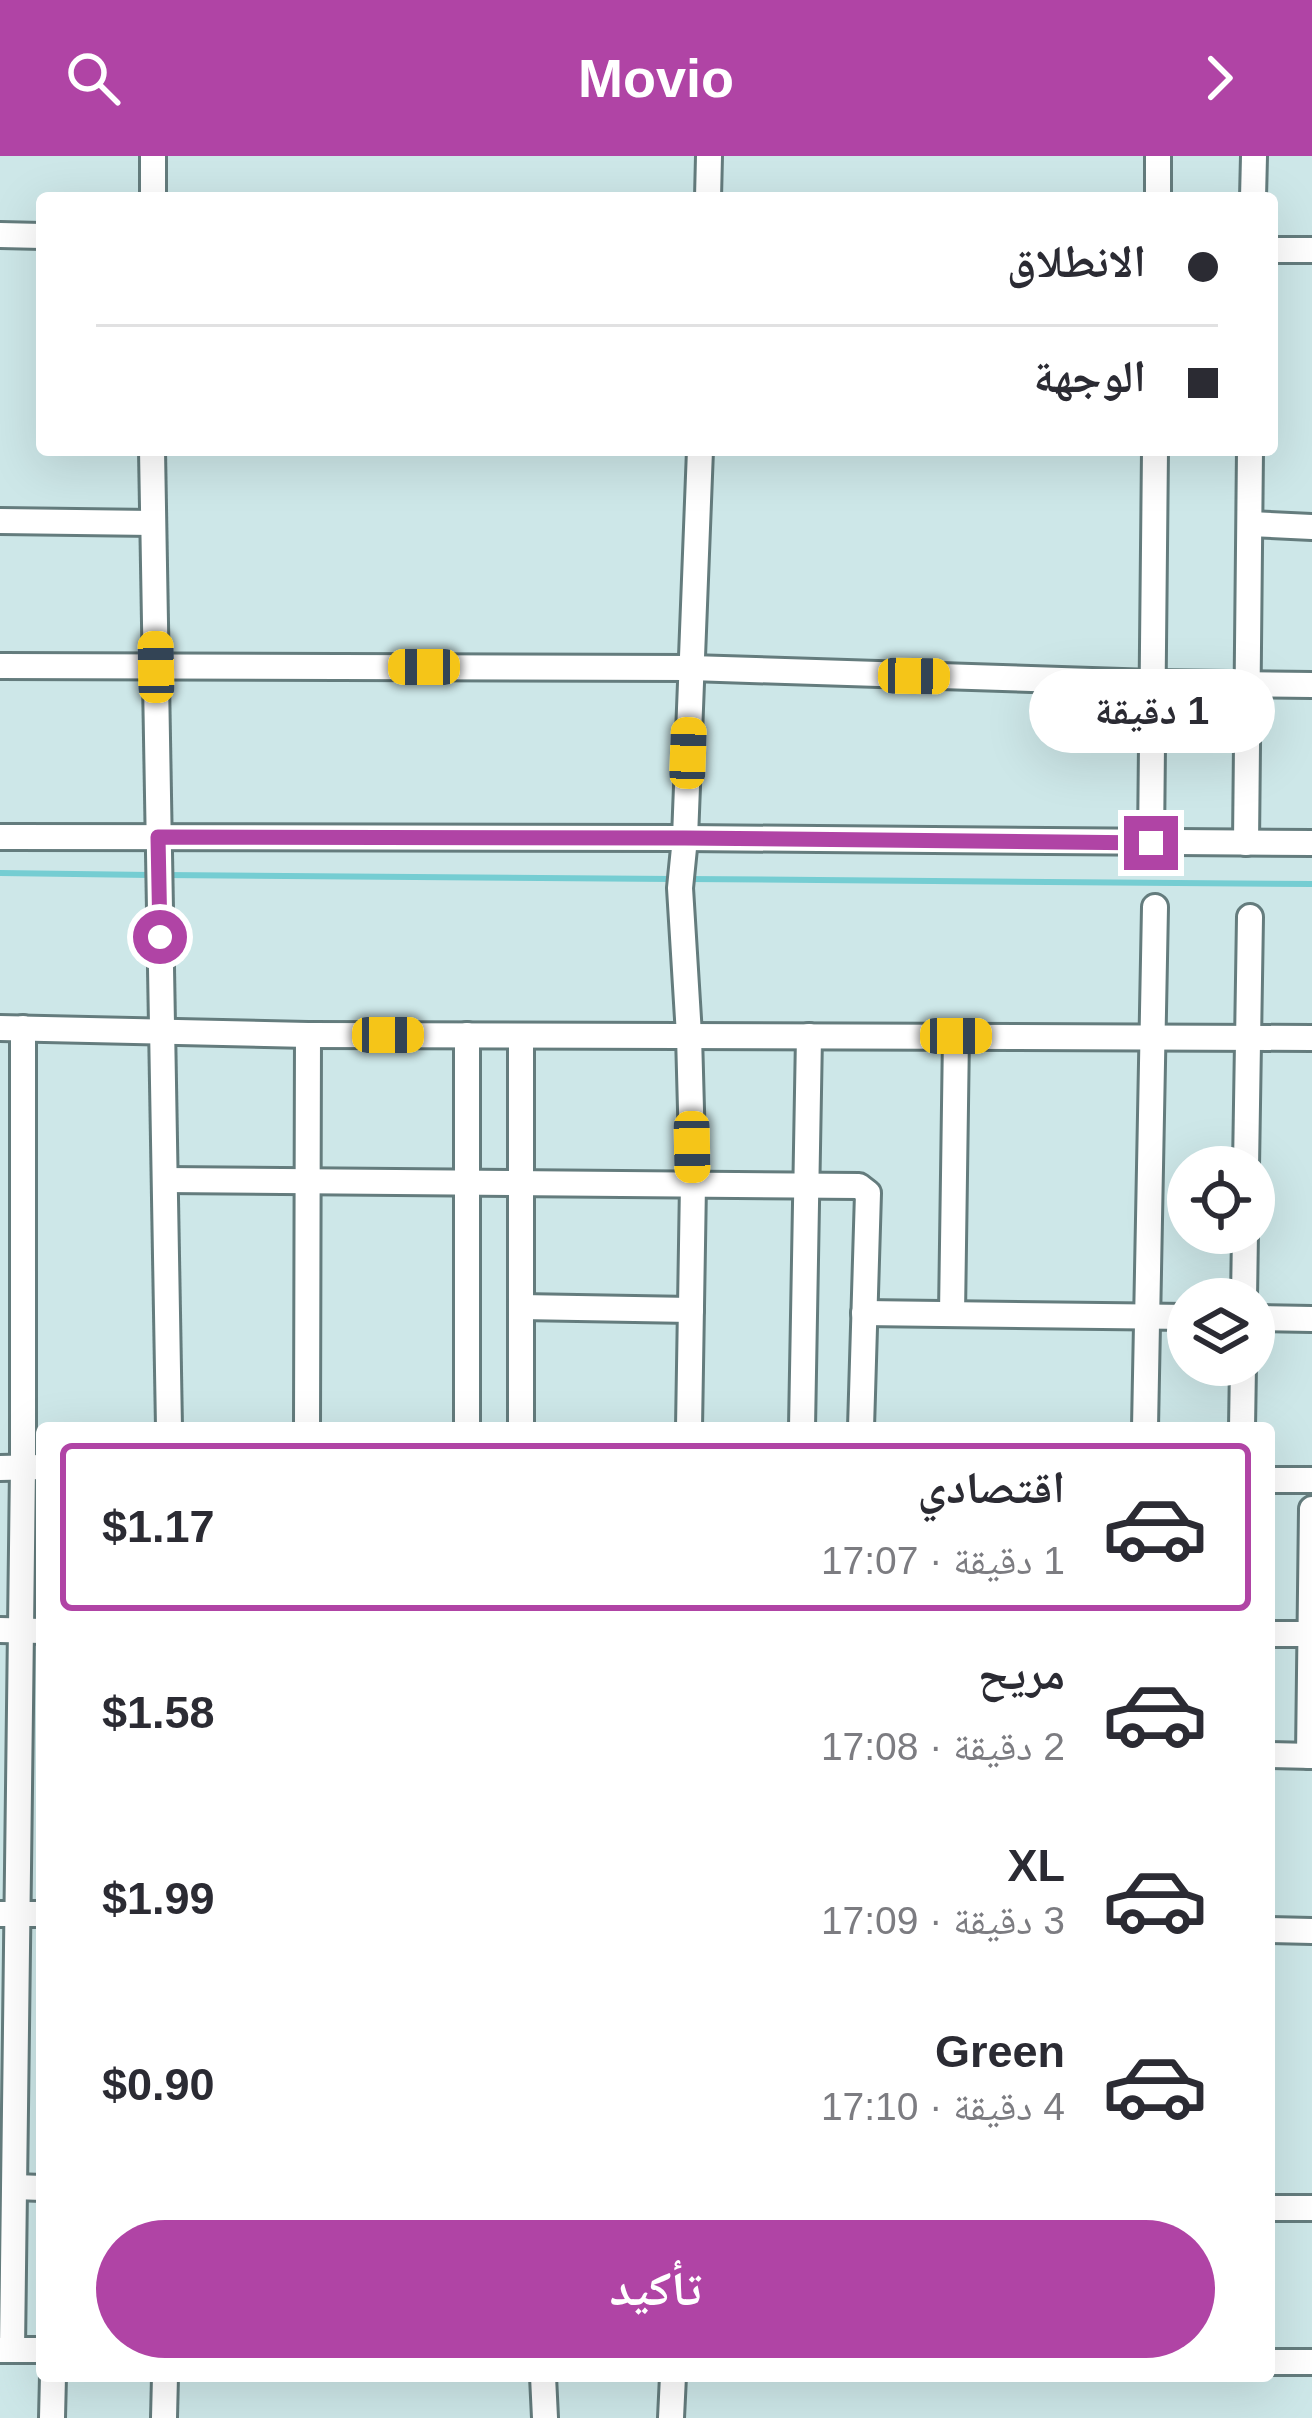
<!DOCTYPE html>
<html lang="ar">
<meta charset="utf-8">
<style>
:root{--surface:#fff;--page:#f7f7f7;--text:#2b2b33;--muted:#7c7c81;--line:#e1e1e2;--accent:#b044a5}
body{margin:0;font-family:Helvetica,"Noto Naskh Arabic",sans-serif;background:var(--page);color:var(--text);direction:rtl;height:100vh;display:flex;flex-direction:column;font-size:45px;white-space:nowrap}
*{box-sizing:border-box;margin:0}
p{font-size:39px;color:var(--muted)}
.icon{flex:none;width:66px;height:66px;fill:none;stroke:currentColor;stroke-width:2;stroke-linecap:round;stroke-linejoin:round}
.map{position:relative;flex:1;overflow:hidden;direction:ltr}
.details{position:absolute;left:36px;top:1266px;width:1239px;height:960px;display:flex;flex-direction:column;background:var(--surface);border-radius:12px;box-shadow:0 12px 48px #0002;direction:rtl}
.details>*{flex:none}
.top-card{position:absolute;left:36px;top:36px;width:1242px;height:264px;border-radius:12px;box-shadow:0 12px 48px #0002;direction:rtl;display:grid;align-content:center;height:264px;padding:0 60px;background:var(--surface)}
.controls{position:absolute;left:1167px;top:990px;display:grid;gap:24px}
.controls a{display:grid;place-items:center;width:108px;height:108px;border-radius:50%;background:var(--surface);box-shadow:0 12px 48px #0002;font-size:60px}
.end{position:absolute;width:54px;height:54px;margin:-27px;border:15px solid #b044a5;background:#fff;box-shadow:0 0 0 6px #fff}
.from{border-radius:50%}
.bubble{position:absolute;height:84px;border-radius:42px;background:var(--surface);box-shadow:0 12px 48px #0002;font-size:39px;font-weight:700;line-height:84px;text-align:center;direction:rtl}
.car{position:absolute;width:36px;height:72px;margin:-36px -18px;border-radius:15px;box-shadow:0 0 9px 3px #0007;background:linear-gradient(#f5c518 24%,#345 0 40%,#f5c518 0 76%,#345 0 86%,#f5c518 0)}
.top-card b{display:flex;align-items:center;gap:42px;height:114px;font-size:45px}
.top-card b+b{border-top:3px solid var(--line)}
.top-card i{width:30px;height:30px;background:var(--text)}
ul{padding:21px 0 0;list-style:none}
li{display:flex;align-items:center;gap:36px;height:168px;margin:0 24px 18px;padding:0 36px;border:6px solid transparent;border-radius:12px}
li div{flex:1}
li b{display:block;font-size:45px}
li em{font-style:normal;font-weight:700}
li.active{border-color:var(--accent)}
li>.icon{width:108px;height:108px;stroke-width:1.5}
.action{display:flex;gap:24px;margin-top:auto;padding:24px 60px}
.action a{flex:1;height:138px;border-radius:72px;background:var(--accent);color:#fff;font-size:48px;font-weight:700;line-height:138px;text-align:center}
header{display:flex;justify-content:space-between;align-items:center;height:156px;padding:0 60px;background:var(--accent);color:#fff;font-size:54px;font-weight:700}
.map>svg:first-child{display:block}
</style>
<header><svg class="icon" aria-label="forward" viewBox="0 0 24 24"><path d="M9 5l7 7-7 7"/></svg>Movio<svg class="icon" aria-label="search" viewBox="0 0 24 24"><circle cx="10" cy="10" r="6"/><path d="M15 15l6 6"/></svg></header>
<div class="map">
<svg width="1312" height="2262" viewBox="0 0 1312 2262">
<rect width="100%" height="100%" fill="#cde7e8"/>
<g fill="none" stroke-linecap="round" stroke-linejoin="round">
<!-- stream -->
<g stroke="#75cdd2" stroke-width="6">
<path d="M0,717L150,719"/>
<path d="M164,719L672,723"/>
<path d="M686,723L1312,728"/>
</g>
<!-- minor casing -->
<g stroke="#647c7d" stroke-width="30">
<g id="minor">
<path d="M153,42V0"/>
<path d="M708,42L709,0"/>
<path d="M1158,42V0"/>
<path d="M1253,42L1254,0"/>
<path d="M0,79L42,80"/>
<path d="M1272,94H1312"/>
<path d="M152,294L169,1272"/>
<path d="M0,365L153,367"/>
<path d="M1250,368L1312,371"/>
<path d="M0,510L691,512L1153,527L1312,529"/>
<path d="M0,681L685,682L1312,687"/>
<path d="M1151,687L1155,294"/>
<path d="M1246,687L1250,294"/>
<path d="M0,872L308,879L1312,882"/>
<path d="M467,879V1272"/>
<path d="M521,881V1272"/>
<path d="M1246,1011L1250,761"/>
<path d="M165,1024L859,1030L868,1037L861,1272"/>
<path d="M1244,1143L1245,1077"/>
<path d="M521,1151L691,1154"/>
<path d="M864,1157L1188,1161"/>
<path d="M952,1158L956,880"/>
<path d="M1254,1162L1312,1163"/>
<path d="M307,1272L308,879"/>
<path d="M689,1272L693,1028L689,879L680,732L685,682L700,294"/>
<path d="M802,1272L809,880"/>
<path d="M1145,1272L1155,751"/>
<path d="M1242,1272L1243,1209"/>
<path d="M0,1312L42,1311"/>
<path d="M1269,1324H1312"/>
<path d="M0,1474L42,1475"/>
<path d="M1269,1478H1312"/>
<path d="M1269,1599L1312,1600"/>
<path d="M1309,1600L1312,1353"/>
<path d="M0,1758H42"/>
<path d="M1269,1774L1312,1775"/>
<path d="M15,2031L42,2032"/>
<path d="M1269,2052H1312"/>
<path d="M12,2193L23,1312V872"/>
<path d="M0,2194H42"/>
<path d="M1269,2206H1312"/>
<path d="M543,2220L545,2262"/>
<path d="M52,2262L53,2220"/>
<path d="M164,2262L165,2220"/>
<path d="M671,2262L673,2220"/>
</g>
</g>
<!-- minor -->
<use href="#minor" stroke="#fff" stroke-width="24"/>
</g>
<g fill="none" stroke-linecap="round" stroke-linejoin="round">
<!-- route -->
<path stroke="#b044a5" stroke-width="15" d="M160,781L158,681L685,682L1151,687"/>
</g>
</svg>
<div class="controls">
<a><svg class="icon" aria-label="locate" viewBox="0 0 24 24"><circle cx="12" cy="12" r="6"/><path d="M12 2v4M12 18v4M2 12h4M18 12h4"/></svg></a>
<a><svg class="icon" aria-label="layers" viewBox="0 0 24 24"><path d="M12 4l9 5-9 5-9-5zM3 14l9 5 9-5"/></svg></a>
</div>
<i class="end from" style="left:160px;top:781px"></i>
<i class="end" style="left:1151px;top:687px"></i>
<div class="bubble" style="left:1029px;top:513px;width:246px">1 دقيقة</div>
<i class="car" style="left:156px;top:511px;rotate:359deg"></i>
<i class="car" style="left:424px;top:511px;rotate:270deg"></i>
<i class="car" style="left:914px;top:520px;rotate:91deg"></i>
<i class="car" style="left:688px;top:597px;rotate:2deg"></i>
<i class="car" style="left:388px;top:879px;rotate:90deg"></i>
<i class="car" style="left:956px;top:880px;rotate:90deg"></i>
<i class="car" style="left:692px;top:991px;rotate:179deg"></i>
<div class="top-card">
<b><i class="from"></i>الانطلاق</b>
<b><i></i>الوجهة</b>
</div>
<section class="details">
<ul>
<li class="active"><svg class="icon" aria-label="car" viewBox="0 0 24 24"><path d="M5 17H2v-5l4-1 3-4h7l3 4 3 1v5h-3M9 17h6M6 11h13"/><circle cx="7" cy="17" r="2"/><circle cx="17" cy="17" r="2"/></svg><div><b>اقتصادي</b><p>1 دقيقة · 17:07</p></div><em>$1.17</em></li>
<li><svg class="icon" aria-label="car" viewBox="0 0 24 24"><path d="M5 17H2v-5l4-1 3-4h7l3 4 3 1v5h-3M9 17h6M6 11h13"/><circle cx="7" cy="17" r="2"/><circle cx="17" cy="17" r="2"/></svg><div><b>مريح</b><p>2 دقيقة · 17:08</p></div><em>$1.58</em></li>
<li><svg class="icon" aria-label="car" viewBox="0 0 24 24"><path d="M5 17H2v-5l4-1 3-4h7l3 4 3 1v5h-3M9 17h6M6 11h13"/><circle cx="7" cy="17" r="2"/><circle cx="17" cy="17" r="2"/></svg><div><b>XL</b><p>3 دقيقة · 17:09</p></div><em>$1.99</em></li>
<li><svg class="icon" aria-label="car" viewBox="0 0 24 24"><path d="M5 17H2v-5l4-1 3-4h7l3 4 3 1v5h-3M9 17h6M6 11h13"/><circle cx="7" cy="17" r="2"/><circle cx="17" cy="17" r="2"/></svg><div><b>Green</b><p>4 دقيقة · 17:10</p></div><em>$0.90</em></li>
</ul>
<div class="action"><a>تأكيد</a></div>
</section>
</div>
